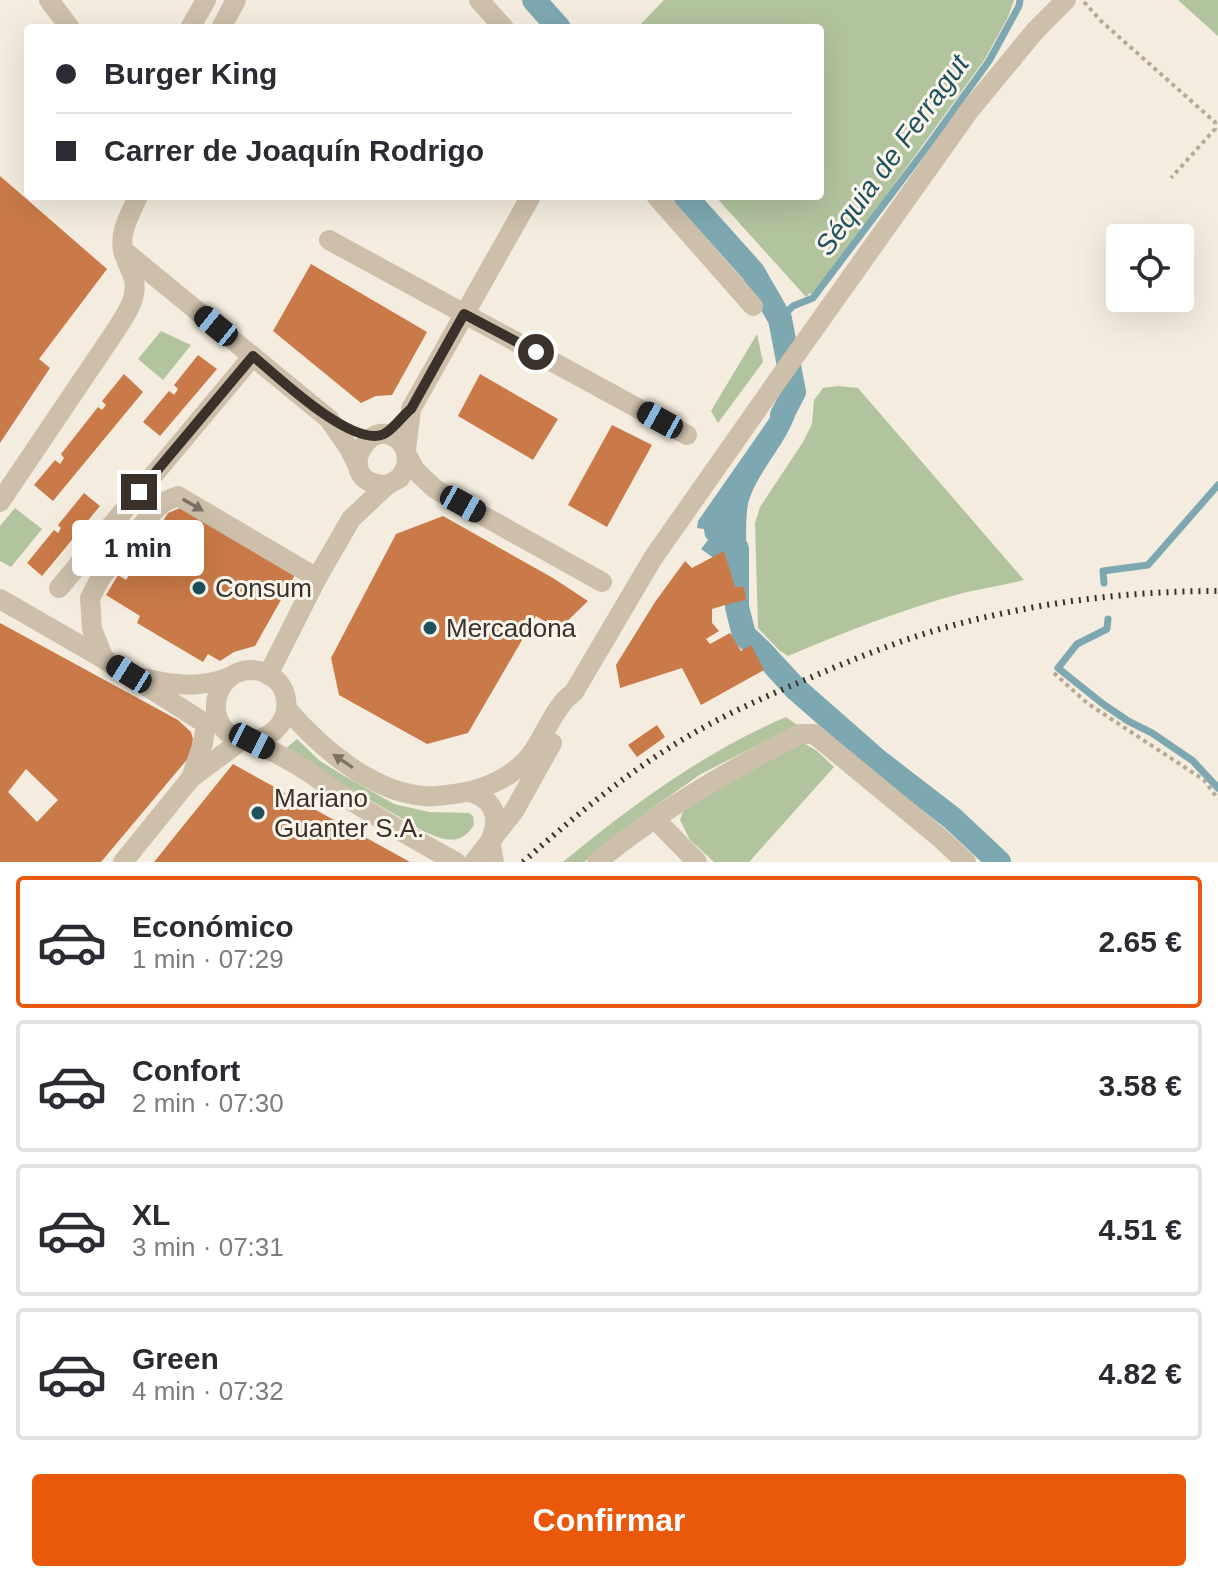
<!DOCTYPE html>
<html lang="es">
<meta charset="utf-8">
<style>
:root{--surface:#fff;--page:#f2f2f3;--text:#2b2b33;--muted:#7c7c81;--line:#e1e1e2;--accent:#ea580c}
body{margin:0;font-family:Helvetica,sans-serif;background:var(--page);color:var(--text);height:100vh;display:flex;flex-direction:column;font-size:30px;white-space:nowrap}
*{box-sizing:border-box;margin:0}
p{font-size:26px;color:var(--muted)}
.icon{flex:none;width:44px;height:44px;fill:none;stroke:currentColor;stroke-width:2;stroke-linecap:round;stroke-linejoin:round}
.map{position:relative;height:862px;overflow:hidden}
.sheet{display:flex;flex-direction:column;background:var(--surface);flex:1}
.sheet>*{flex:none}
.banner{position:absolute;left:24px;top:24px;width:800px;height:176px;border-radius:8px;box-shadow:0 8px 32px #0002;display:grid;align-content:center;height:176px;padding:0 32px;background:var(--surface)}
.tools{position:absolute;left:1106px;top:224px;display:grid;gap:16px}
.tools a{display:grid;place-items:center;width:88px;height:88px;border-radius:8px;background:var(--surface);box-shadow:0 8px 32px #0002;font-size:40px}
.end{position:absolute;width:36px;height:36px;margin:-18px;border:10px solid #3a322a;background:#fff;box-shadow:0 0 0 4px #fff}
.from{border-radius:50%}
.bubble{position:absolute;height:56px;border-radius:8px;background:var(--surface);box-shadow:0 8px 32px #0002;font-size:26px;font-weight:700;line-height:56px;text-align:center}
.car{position:absolute;width:24px;height:48px;margin:-24px -12px;border-radius:10px;box-shadow:0 0 6px 2px #0007;background:linear-gradient(#222 24%,#8ab4d8 0 40%,#222 0 76%,#8ab4d8 0 86%,#222 0)}
.banner b{display:flex;align-items:center;gap:28px;height:76px;font-size:30px}
.banner b+b{border-top:2px solid var(--line)}
.banner i{width:20px;height:20px;background:var(--text)}
ul{padding:14px 0 0;list-style:none}
li{display:flex;align-items:center;gap:24px;height:132px;margin:0 16px 12px;padding:0 16px;border:4px solid var(--line);border-radius:8px}
li div{flex:1}
li b{display:block;font-size:30px}
li em{font-style:normal;font-weight:700}
li.on{border-color:var(--accent)}
li>.icon{width:72px;height:72px;stroke-width:1.5}
.button{display:flex;gap:16px;margin-top:auto;padding:16px 32px}
.button a{flex:1;height:92px;border-radius:8px;background:var(--accent);color:#fff;font-size:32px;font-weight:700;line-height:92px;text-align:center}
.map>svg:first-child{display:block}
</style>
<div class="map">
<svg width="1218" height="862" viewBox="0 0 1218 862">
<rect width="100%" height="100%" fill="#f4eddf"/>
<!-- green -->
<g fill="#b2c49e">
<path d="M664,0H1014L1008,17L985,59L817,291L813,295L810,293L806,297L715,196H820V28H637Z"/>
<path d="M1178,0H1218V36Z"/>
<path d="M161,331L191,345L163,380L138,359Z"/>
<path d="M757,334L763,362L718,423L711,411Z"/>
<path d="M838,386L858,388L1024,580C1004,585 983,588 963,593C903,609 845,632 788,656L780,651L758,628L755,523L760,507L803,442L812,424L814,400L823,388Z"/>
<path d="M15,508L42,529L11,567L0,561V526Z"/>
<path d="M786,717L797,725L701,774L651,809L584,862H563C632,805 704,752 786,717Z"/>
<path d="M297,739L320,761L346,777L394,804L429,812L469,813L473,816L474,825C460,846 446,841 425,832L284,750Z"/>
<path d="M802,742L817,751L834,767L749,862H714L690,840L680,820L684,809Z"/>
</g>
<!-- water -->
<path fill="#7da8b2" d="M799,383C804,430 763,459 749,500C744,516 747,561 747,580H738L735,573L701,549L708,540L705,536L704,529L697,528L698,521L778,406L788,395V392Z"/>
<g fill="none" stroke-linecap="round" stroke-linejoin="round">
<!-- stream -->
<g stroke="#7da8b2" stroke-width="7">
<path d="M780,319L793,306L813,298L927,147L989,61L1019,6L1020,0"/>
<path d="M1104,583L1103,571L1148,565L1218,485"/>
<path d="M1108,619L1107,629L1077,644L1058,668L1103,704L1128,721L1152,733L1193,761L1218,788"/>
</g>
<!-- canal -->
<g stroke="#7da8b2" stroke-width="24">
<path d="M534,0L559,28"/>
<path d="M685,196L753,272L780,319L794,392L782,415"/>
<path d="M737,549V607L744,635L760,650L796,689L878,761L952,818L999,862"/>
</g>
</g>
<!-- building -->
<g fill="#ca7a48" fill-rule="evenodd">
<path d="M0,176L107,269L39,359L50,368L0,443Z"/>
<path d="M311,264L427,332L392,395L376,396L361,403L273,331Z"/>
<path d="M198,355L217,369L160,436L143,422L169,391L174,395L178,389L174,385Z"/>
<path d="M124,374L143,392L53,501L34,485L55,460L60,464L64,458L61,454L98,407L102,410L106,405L102,401Z"/>
<path d="M480,374L558,419L533,460L458,416Z"/>
<path d="M612,425L652,445L607,527L568,505Z"/>
<path d="M84,493L100,506L42,576L27,563L54,530L58,533L61,528L58,525Z"/>
<path d="M180,508L296,573L255,646L234,652L220,661L208,654L203,662L137,623L140,616L106,595L118,575L126,580L168,513Z"/>
<path d="M443,516L553,578L588,601L558,630L536,616L468,733L427,744L339,695L331,658L396,534Z"/>
<path d="M724,551L735,587H744L746,600L732,603L712,609V623L719,631L706,639L710,644L730,633L741,651L751,645L764,670L701,705L682,668L620,688L616,665L655,602L685,561L692,568Z"/>
<path d="M0,623L178,720L191,732L193,739L190,756L101,862H0ZM26,769L58,800L37,822L8,792Z"/>
<path d="M657,725L665,737L637,757L628,745Z"/>
<path d="M233,764L410,862H154Z"/>
</g>
<g fill="none" stroke-linecap="round" stroke-linejoin="round">
<!-- path -->
<g stroke="#b9a994" stroke-width="4" stroke-dasharray="4 4" stroke-linecap="butt">
<path d="M1084,2L1101,21L1215,122V129L1171,178"/>
<path d="M1054,673L1087,703L1204,780L1218,799"/>
</g>
<!-- minor -->
<g stroke="#cdbfaa" stroke-width="20">
<path d="M49,0L70,28"/>
<path d="M479,0L504,28"/>
<path d="M190,28L206,0"/>
<path d="M221,28L236,0"/>
<path d="M656,196L753,306"/>
<path d="M329,240L687,435"/>
<path d="M123,250L329,419L349,448L358,466"/>
<path d="M408,457L415,470L435,489L602,582"/>
<path d="M387,485C325,484 376,399 406,450"/>
<path d="M0,502L114,333C124,317 138,300 134,280C132,270 125,261 123,250C119,231 131,213 138,196"/>
<path d="M59,588L253,356"/>
<path d="M0,599L104,659L206,724L203,743L191,778"/>
<path d="M104,659L92,629L90,598L101,577L119,556L150,515L164,502L178,496L317,578"/>
<path d="M268,675L317,578L351,519L387,485L400,478L407,465L406,450L411,409L531,196"/>
<path d="M144,678C174,686 201,688 230,677"/>
<path d="M287,709C320,747 370,791 423,796C433,797 444,795 454,794C477,791 502,782 520,766C539,750 546,724 561,705C564,700 569,696 574,692L653,558L780,377L969,111L1035,31L1066,0"/>
<path d="M252,741C301,732 295,671 251,670C219,670 204,710 227,732C236,740 246,739 255,743C270,750 285,758 299,766C311,773 322,782 334,790C374,815 414,840 456,862"/>
<path d="M468,792C483,794 497,807 495,823C495,830 491,836 491,842C491,849 493,856 494,862"/>
<path d="M655,819L697,862"/>
<path d="M123,862L191,778L242,740"/>
<path d="M474,862L514,811L552,743"/>
<path d="M597,862C658,811 729,770 800,734H814L939,837L966,862"/>
</g>
<!-- rail -->
<path stroke="#3a322a" stroke-width="6" stroke-dasharray="2 6" stroke-linecap="butt" d="M523,862C576,815 631,769 692,734C730,712 771,694 812,677C858,657 906,638 954,625C1040,602 1129,591 1218,591"/>
</g>
<!-- one-way arrows -->
<defs><path id="oneway-solid" d="M-6-.8H1V-3.2L6.5 0L1 3.2V.8H-6Z" transform="scale(2)"/></defs>
<g fill="#7c7164">
<use href="#oneway-solid" transform="translate(193 505) rotate(30)"/>
<use href="#oneway-solid" transform="translate(343 761) rotate(-146)"/>
</g>
<g fill="none" stroke-linecap="round" stroke-linejoin="round">
<!-- route -->
<path stroke="#3a322a" stroke-width="10" d="M139,492L253,356C277,376 353,449 384,434C394,429 402,416 411,409L464,314L536,352"/>
</g>
<!-- markers -->
<g fill="#1e505e" stroke="#fbf6ec" stroke-width="3">
<circle cx="199" cy="588" r="8"/>
<circle cx="430" cy="628" r="8"/>
<circle cx="258" cy="813" r="8"/>
</g>
<g text-anchor="middle" dominant-baseline="central" stroke-width="6" stroke-linejoin="round" paint-order="stroke">
<!-- poi labels -->
<g font-size="26" fill="#3a322a" stroke="#fbf6ec" text-anchor="start">
<text x="215" y="588">Consum</text>
<text x="446" y="628">Mercadona</text>
<text x="274" y="798">Mariano<tspan x="274" dy="30">Guanter S.A.</tspan></text>
</g>
<!-- water labels -->
<g font-size="28" font-style="italic" fill="#1e505e" stroke="#fbf6ec">
<text transform="translate(892 155) rotate(-54)">Séquia de Ferragut</text>
</g>
</g>
</svg>
<div class="tools">
<a><svg class="icon" aria-label="locate" viewBox="0 0 24 24"><circle cx="12" cy="12" r="6"/><path d="M12 2v4M12 18v4M2 12h4M18 12h4"/></svg></a>
</div>
<i class="end from" style="left:536px;top:352px"></i>
<i class="end" style="left:139px;top:492px"></i>
<div class="bubble" style="left:72px;top:520px;width:132px">1 min</div>
<i class="car" style="left:216px;top:326px;rotate:309deg"></i>
<i class="car" style="left:660px;top:420px;rotate:299deg"></i>
<i class="car" style="left:463px;top:504px;rotate:119deg"></i>
<i class="car" style="left:129px;top:674px;rotate:302deg"></i>
<i class="car" style="left:252px;top:741px;rotate:117deg"></i>
<div class="banner">
<b><i class="from"></i>Burger King</b>
<b><i></i>Carrer de Joaquín Rodrigo</b>
</div>
</div>
<section class="sheet">
<ul>
<li class="on"><svg class="icon" aria-label="car" viewBox="0 0 24 24"><path d="M5 17H2v-5l4-1 3-4h7l3 4 3 1v5h-3M9 17h6M6 11h13"/><circle cx="7" cy="17" r="2"/><circle cx="17" cy="17" r="2"/></svg><div><b>Económico</b><p>1 min · 07:29</p></div><em>2.65 €</em></li>
<li><svg class="icon" aria-label="car" viewBox="0 0 24 24"><path d="M5 17H2v-5l4-1 3-4h7l3 4 3 1v5h-3M9 17h6M6 11h13"/><circle cx="7" cy="17" r="2"/><circle cx="17" cy="17" r="2"/></svg><div><b>Confort</b><p>2 min · 07:30</p></div><em>3.58 €</em></li>
<li><svg class="icon" aria-label="car" viewBox="0 0 24 24"><path d="M5 17H2v-5l4-1 3-4h7l3 4 3 1v5h-3M9 17h6M6 11h13"/><circle cx="7" cy="17" r="2"/><circle cx="17" cy="17" r="2"/></svg><div><b>XL</b><p>3 min · 07:31</p></div><em>4.51 €</em></li>
<li><svg class="icon" aria-label="car" viewBox="0 0 24 24"><path d="M5 17H2v-5l4-1 3-4h7l3 4 3 1v5h-3M9 17h6M6 11h13"/><circle cx="7" cy="17" r="2"/><circle cx="17" cy="17" r="2"/></svg><div><b>Green</b><p>4 min · 07:32</p></div><em>4.82 €</em></li>
</ul>
<div class="button"><a>Confirmar</a></div>
</section>
